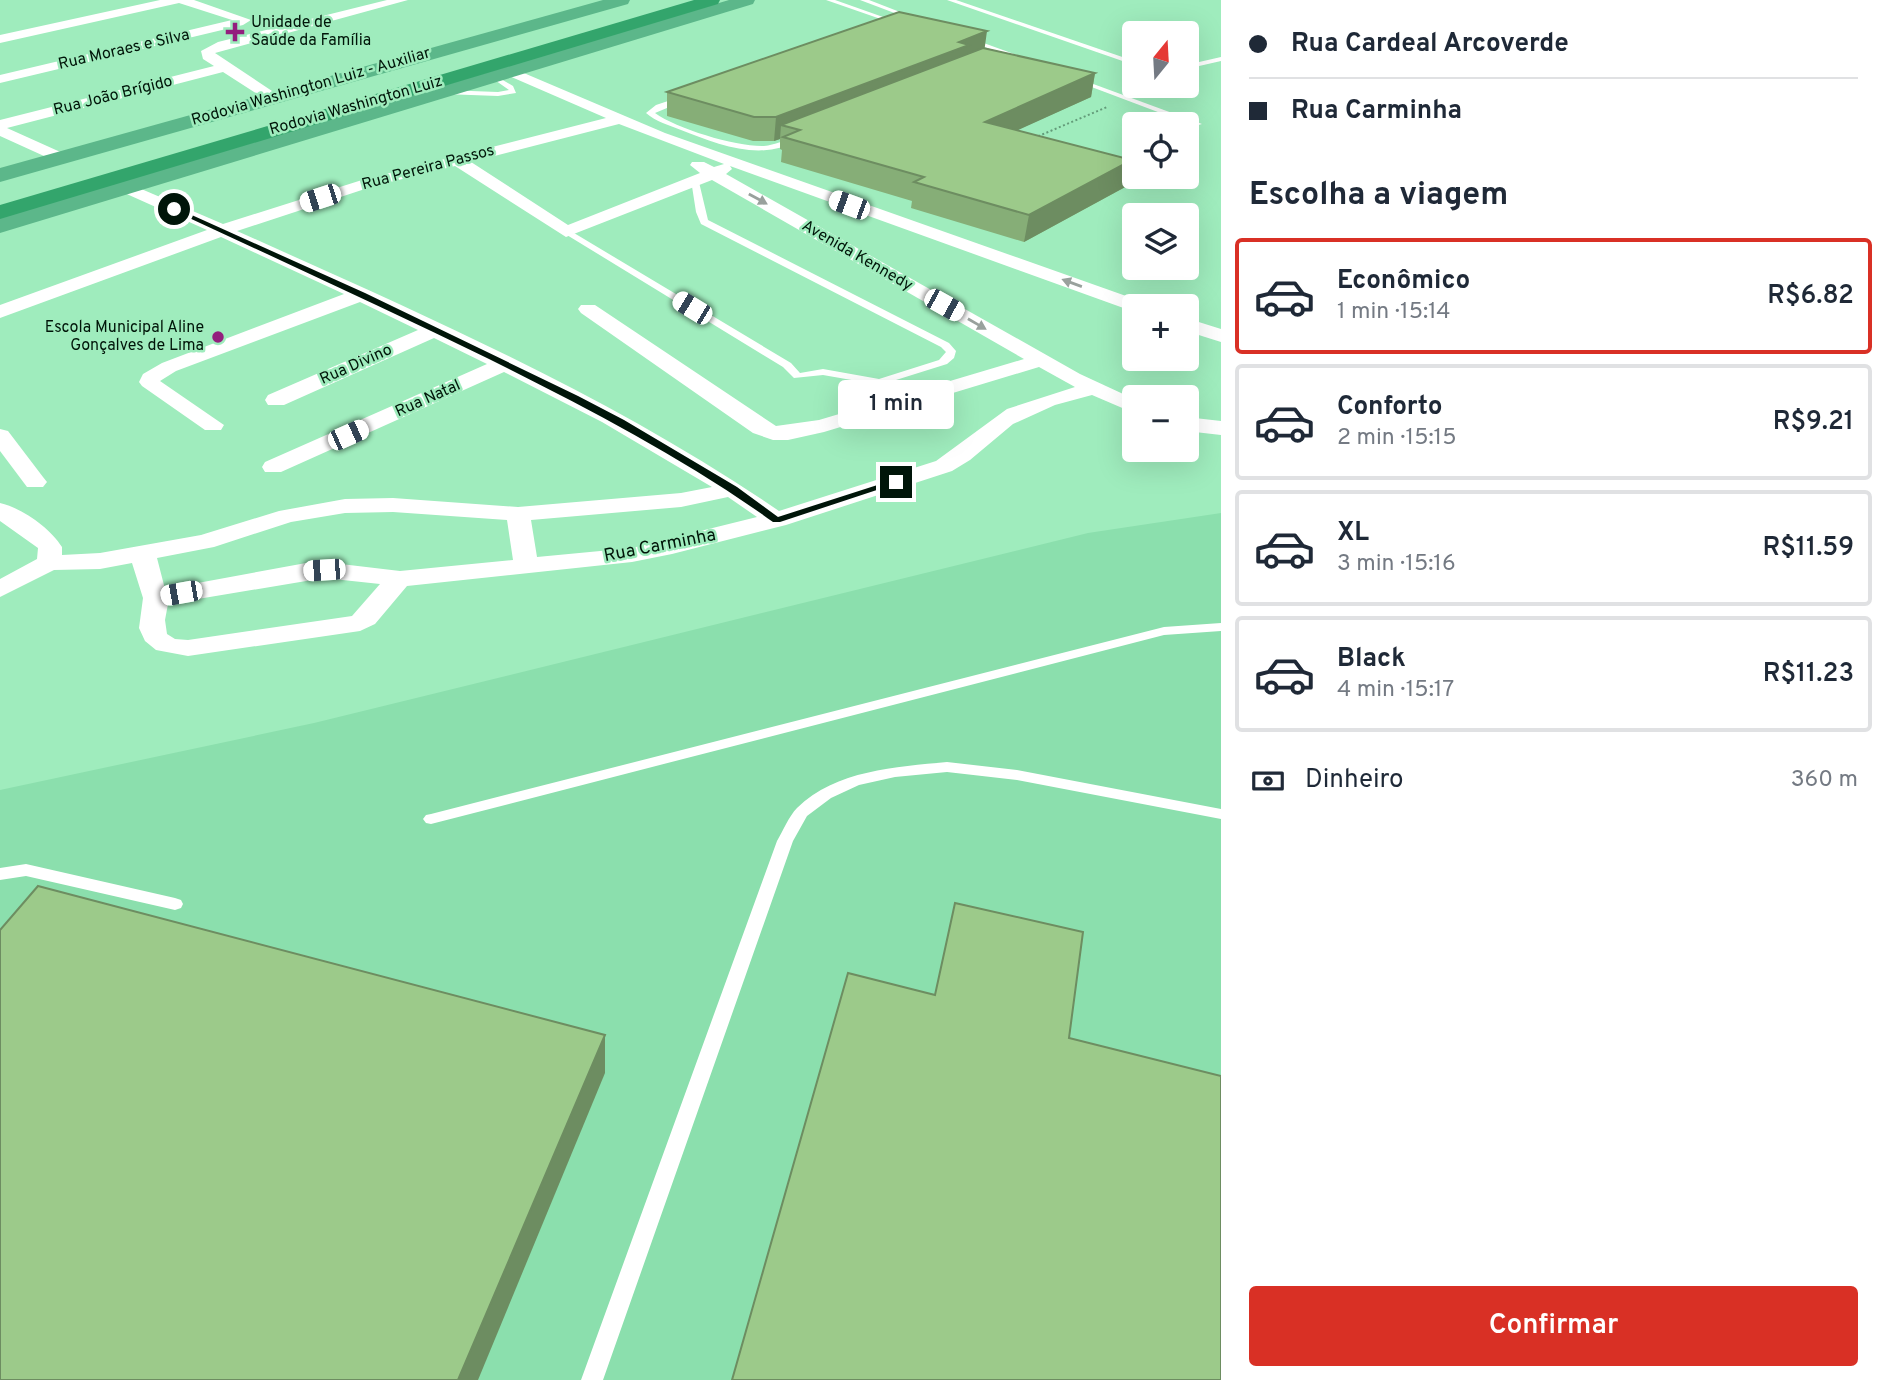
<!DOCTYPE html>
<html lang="pt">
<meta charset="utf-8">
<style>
:root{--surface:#fff;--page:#f2f2f3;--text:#1f2937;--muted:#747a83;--line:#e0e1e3;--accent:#d93025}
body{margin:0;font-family:Overpass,sans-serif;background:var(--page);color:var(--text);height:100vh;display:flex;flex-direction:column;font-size:26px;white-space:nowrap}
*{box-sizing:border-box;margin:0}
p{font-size:23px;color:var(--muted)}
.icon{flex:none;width:38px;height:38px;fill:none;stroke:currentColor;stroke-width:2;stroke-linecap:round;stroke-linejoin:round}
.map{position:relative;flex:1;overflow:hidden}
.details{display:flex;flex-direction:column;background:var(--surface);width:665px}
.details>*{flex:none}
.guide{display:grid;align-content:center;height:154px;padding:0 28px;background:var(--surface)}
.needle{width:46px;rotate:18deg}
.buttons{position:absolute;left:1122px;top:21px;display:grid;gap:14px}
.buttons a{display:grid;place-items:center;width:77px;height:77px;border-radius:7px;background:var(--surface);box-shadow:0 7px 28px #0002;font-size:35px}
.end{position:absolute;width:32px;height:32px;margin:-16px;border:9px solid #001509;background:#fff;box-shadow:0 0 0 4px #fff}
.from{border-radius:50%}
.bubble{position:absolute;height:49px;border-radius:7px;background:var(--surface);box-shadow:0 7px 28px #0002;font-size:23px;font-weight:600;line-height:49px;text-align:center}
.car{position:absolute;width:21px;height:42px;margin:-21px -10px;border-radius:9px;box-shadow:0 0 5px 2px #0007;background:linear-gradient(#fff 24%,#345 0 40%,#fff 0 76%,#345 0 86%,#fff 0)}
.guide b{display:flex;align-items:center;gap:24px;height:66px;font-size:26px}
.guide b+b{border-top:2px solid var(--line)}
.guide i{width:18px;height:18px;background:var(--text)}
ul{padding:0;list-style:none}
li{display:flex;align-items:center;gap:21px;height:116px;margin:0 14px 10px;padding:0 14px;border:4px solid var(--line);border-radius:7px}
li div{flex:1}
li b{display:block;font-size:26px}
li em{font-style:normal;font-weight:600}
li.on{border-color:var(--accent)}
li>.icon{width:63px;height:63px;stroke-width:1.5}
h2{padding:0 28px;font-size:32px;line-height:84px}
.pay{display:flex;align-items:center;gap:18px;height:77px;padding:0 28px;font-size:26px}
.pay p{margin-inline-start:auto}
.primary-button{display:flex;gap:14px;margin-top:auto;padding:14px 28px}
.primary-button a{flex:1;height:80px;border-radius:7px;background:var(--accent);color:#fff;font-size:28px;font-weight:600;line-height:80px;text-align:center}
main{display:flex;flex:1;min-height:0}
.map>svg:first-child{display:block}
</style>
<main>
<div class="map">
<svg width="1221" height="1380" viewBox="0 0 1221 1380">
<rect width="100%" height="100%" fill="#9fecbd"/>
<!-- built -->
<path fill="#8bdfad" d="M1221,513V1380H0V790L314,723L1088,533Z"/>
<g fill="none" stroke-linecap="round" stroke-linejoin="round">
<!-- path -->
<path stroke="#639b79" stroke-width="2" stroke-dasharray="2 2.5" stroke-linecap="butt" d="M1034,138L1107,107"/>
<!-- service -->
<g fill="#fff" fill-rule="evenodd">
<path d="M826,0H835L900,23L895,24Z"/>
<path d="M860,0H869L918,19L913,20Z"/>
<path d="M947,0H956L1134,61V65Z"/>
<path d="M970,38L1025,58L1026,59L1021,60L968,41Z"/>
<path d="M1221,57V61L1186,69V65Z"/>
<path d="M494,75L513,86L516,93L498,96L444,94L440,92L444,90L498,92L509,90L492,78Z"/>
<path d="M1073,78H1077L1202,124L1195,126L1073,80Z"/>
<path d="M683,96L686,100L655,113C677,129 737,147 764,146C775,145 785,140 795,137L799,139C763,163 717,144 681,130C669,125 656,122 646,113L656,105Z"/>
<path d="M695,178H698L708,220L949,343L956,351L954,358L947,364L880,385L823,375L794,378L783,367L562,232L569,230L791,363L800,373L823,369L879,379L939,360L946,352L941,347L701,224L696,212L691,180Z"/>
<path d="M1221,623V631L1164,635L431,824L426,823L423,819L426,815L431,814L1164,627Z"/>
<path d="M947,762L1017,770L1221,809V819L1017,780L947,772L895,777L859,785L831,798L807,816L793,841L603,1380H581L777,841C783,831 789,816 797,808C836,770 896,767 947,762Z"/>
<path d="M26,864L175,898L181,900L183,904L181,908L175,910L26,876L0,880V868Z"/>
</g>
<!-- minor -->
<g fill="#fff" fill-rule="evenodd">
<path d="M160,0H194L251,20L243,25L0,83V75L232,20L179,3L0,43V35Z"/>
<path d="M387,0H408L215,53L278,95L280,98L278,101H268L223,72L7,128L67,155L69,158L67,161H55L0,136V120L214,66L203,59L201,51L218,42Z"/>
<path d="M512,68L665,133L1143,302L1145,306H1134V311L1129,310L730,166L732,169L726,174L1080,374L1134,399V413L1092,395L1055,405L1013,424L970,460L952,471L786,525L672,554L632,562L407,586L375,624L360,631L188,656L156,650L145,641L139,628L143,598L132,563L100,569L54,570L0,597V579L37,559L38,548L0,521V503C22,508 50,528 62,547V555L100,553L201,535L279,511L345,499L393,498L518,507L681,493L712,487L602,422L504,372L281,472H265L262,467L265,462L487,364L434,338L284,405H268L265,400L268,395L418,330L360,302L176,371L160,381L224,425L221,430H205L142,386L139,382L143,374L162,363L344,294L221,237L0,318V305L207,230L120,191L118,188L120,185H132L223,224L362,180L606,118L507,75V69ZM619,124L724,164L714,167L704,162H692L690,165L700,173L568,225L471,162ZM455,166L566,237L712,180L1024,359L819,420L776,426L595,305H581L578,309L581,313L753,433L773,440H788L824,432L1039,367L1075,387L1007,409L936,461L779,511C611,396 422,314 237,231L374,186ZM728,497L757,517L632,548L537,557L531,520L681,507ZM393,512L507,520L513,560L400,571L324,562L306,563L165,589L157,558L214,547L291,522L345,513ZM324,578L380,584L352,616L188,640L175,639L167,634L165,620L168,604Z"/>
<path d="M1186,318L1221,329V342L1186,331Z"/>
<path d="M1186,417L1221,421V435L1186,431Z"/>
<path d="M0,429L8,431L43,477L47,482L43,487H27L0,451Z"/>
</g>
<!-- trunk -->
<g fill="#5cb78a" fill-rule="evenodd">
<path d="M603,0H630L628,4L0,182V168Z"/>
<path d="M729,0H755L753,4L0,233V218Z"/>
</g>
<!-- motorway -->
<path fill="#33a56c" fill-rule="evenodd" d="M694,0H720L718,4L0,219V205Z"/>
</g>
<!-- wall -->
<path fill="#86ae77" d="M985,48L1095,73L1091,97L1017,130L1127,186L1024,242L911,208L912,201L781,162L782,150L780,149V139L774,141H753L667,116V92Z"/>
<!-- shaded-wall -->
<g fill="#6d8d61">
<path d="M987,31L984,53L800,130L781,125L780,139L774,141L776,117Z"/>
<path d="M1095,73L1091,97L981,147L985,122Z"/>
<path d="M1132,160L1127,186L1024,242L1029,215Z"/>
<path d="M605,1035V1073L478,1380H458Z"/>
</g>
<!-- building -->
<g fill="#9cca8a" stroke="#6d8d61" stroke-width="2">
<path d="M899,12L987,31L959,42L969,45L776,117H754L667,92Z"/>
<path d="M983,48L1095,73L985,122L1132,160L1029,215L914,182L924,177L783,137L800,130L781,125Z"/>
<path d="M38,886L605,1035L458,1380H0V930Z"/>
<path d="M955,903L1083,932L1069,1038L1221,1076V1380H732L848,973L935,995Z"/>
</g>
<!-- one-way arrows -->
<defs><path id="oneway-solid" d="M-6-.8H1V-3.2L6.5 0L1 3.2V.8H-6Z" transform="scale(1.75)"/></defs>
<g fill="#99a19d">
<use href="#oneway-solid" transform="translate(758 199) rotate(29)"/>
<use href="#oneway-solid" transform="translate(1072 283) rotate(-160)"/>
<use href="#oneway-solid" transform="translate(977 324) rotate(30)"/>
</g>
<!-- route -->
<path fill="#001509" d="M174,207L365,293L578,396L624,420L737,487L778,517L893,480L901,482L780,522H773C684,458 587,408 489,359C384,308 278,259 172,210Z"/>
<!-- markers -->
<g fill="#931f7d" stroke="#9fecbd" stroke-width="2.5">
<path d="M231.5 21.5h7v7h7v7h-7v7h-7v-7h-7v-7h7z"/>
<circle cx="218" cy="337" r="7"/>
</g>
<g text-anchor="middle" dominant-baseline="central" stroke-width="5" stroke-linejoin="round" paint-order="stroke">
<!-- far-poi labels -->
<g font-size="16" fill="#001509" stroke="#9fecbd" text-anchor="start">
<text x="251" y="23">Unidade de<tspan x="251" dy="18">Saúde da Família</tspan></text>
<text x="204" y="328" text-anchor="end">Escola Municipal Aline<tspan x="204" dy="18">Gonçalves de Lima</tspan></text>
</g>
<!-- far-street labels -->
<g font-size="16" fill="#001509" stroke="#9fecbd">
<text transform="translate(124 50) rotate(-13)">Rua Moraes e Silva</text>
<text transform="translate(311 87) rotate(-16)">Rodovia Washington Luiz - Auxiliar</text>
<text transform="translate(113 96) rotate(-14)">Rua João Brígido</text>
<text transform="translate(356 106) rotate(-16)">Rodovia Washington Luiz</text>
<text transform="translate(428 168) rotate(-15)">Rua Pereira Passos</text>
<text transform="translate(857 256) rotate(30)">Avenida Kennedy</text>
<text transform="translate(356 365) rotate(-24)">Rua Divino</text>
<text transform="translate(428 399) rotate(-24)">Rua Natal</text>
</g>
<!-- street labels -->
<g font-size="18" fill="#001509" stroke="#9fecbd">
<text transform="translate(660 546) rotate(-11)">Rua Carminha</text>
</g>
</g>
</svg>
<div class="buttons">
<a><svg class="needle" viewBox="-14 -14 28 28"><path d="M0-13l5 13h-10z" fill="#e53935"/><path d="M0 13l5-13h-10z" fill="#747a83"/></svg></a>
<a><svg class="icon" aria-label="locate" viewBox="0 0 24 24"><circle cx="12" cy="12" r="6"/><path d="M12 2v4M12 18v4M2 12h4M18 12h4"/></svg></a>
<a><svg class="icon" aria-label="layers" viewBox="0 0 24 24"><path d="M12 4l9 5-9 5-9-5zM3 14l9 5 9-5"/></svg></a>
<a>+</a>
<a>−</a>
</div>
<i class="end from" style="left:174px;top:209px"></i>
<i class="end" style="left:896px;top:482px"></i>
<div class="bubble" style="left:838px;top:380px;width:116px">1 min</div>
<i class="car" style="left:320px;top:198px;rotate:252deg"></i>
<i class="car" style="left:849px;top:205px;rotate:290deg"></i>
<i class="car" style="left:944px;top:305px;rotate:119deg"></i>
<i class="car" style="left:692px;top:308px;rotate:301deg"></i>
<i class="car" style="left:348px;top:435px;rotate:66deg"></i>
<i class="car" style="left:324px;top:570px;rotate:266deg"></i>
<i class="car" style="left:181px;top:593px;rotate:260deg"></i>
</div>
<section class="details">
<div class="guide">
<b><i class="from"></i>Rua Cardeal Arcoverde</b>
<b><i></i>Rua Carminha</b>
</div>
<h2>Escolha a viagem</h2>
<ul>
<li class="on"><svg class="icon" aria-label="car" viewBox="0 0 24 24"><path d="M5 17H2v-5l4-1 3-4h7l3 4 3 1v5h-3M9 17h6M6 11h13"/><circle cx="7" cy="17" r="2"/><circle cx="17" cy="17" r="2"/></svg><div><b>Econômico</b><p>1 min · 15:14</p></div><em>R$6.82</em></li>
<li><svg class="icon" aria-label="car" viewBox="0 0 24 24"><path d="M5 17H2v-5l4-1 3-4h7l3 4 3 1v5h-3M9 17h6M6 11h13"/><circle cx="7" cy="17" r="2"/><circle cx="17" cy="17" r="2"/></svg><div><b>Conforto</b><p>2 min · 15:15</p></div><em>R$9.21</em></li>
<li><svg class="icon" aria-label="car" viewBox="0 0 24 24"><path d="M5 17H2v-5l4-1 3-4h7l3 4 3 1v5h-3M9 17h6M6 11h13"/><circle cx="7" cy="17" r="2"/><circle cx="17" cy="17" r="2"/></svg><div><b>XL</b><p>3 min · 15:16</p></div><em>R$11.59</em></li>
<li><svg class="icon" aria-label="car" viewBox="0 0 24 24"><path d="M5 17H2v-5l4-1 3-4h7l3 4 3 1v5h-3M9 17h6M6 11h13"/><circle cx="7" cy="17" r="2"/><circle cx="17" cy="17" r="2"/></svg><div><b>Black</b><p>4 min · 15:17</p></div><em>R$11.23</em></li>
</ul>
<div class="pay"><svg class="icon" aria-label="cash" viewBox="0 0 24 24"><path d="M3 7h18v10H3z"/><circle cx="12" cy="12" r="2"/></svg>Dinheiro<p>360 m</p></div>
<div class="primary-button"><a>Confirmar</a></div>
</section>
</main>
